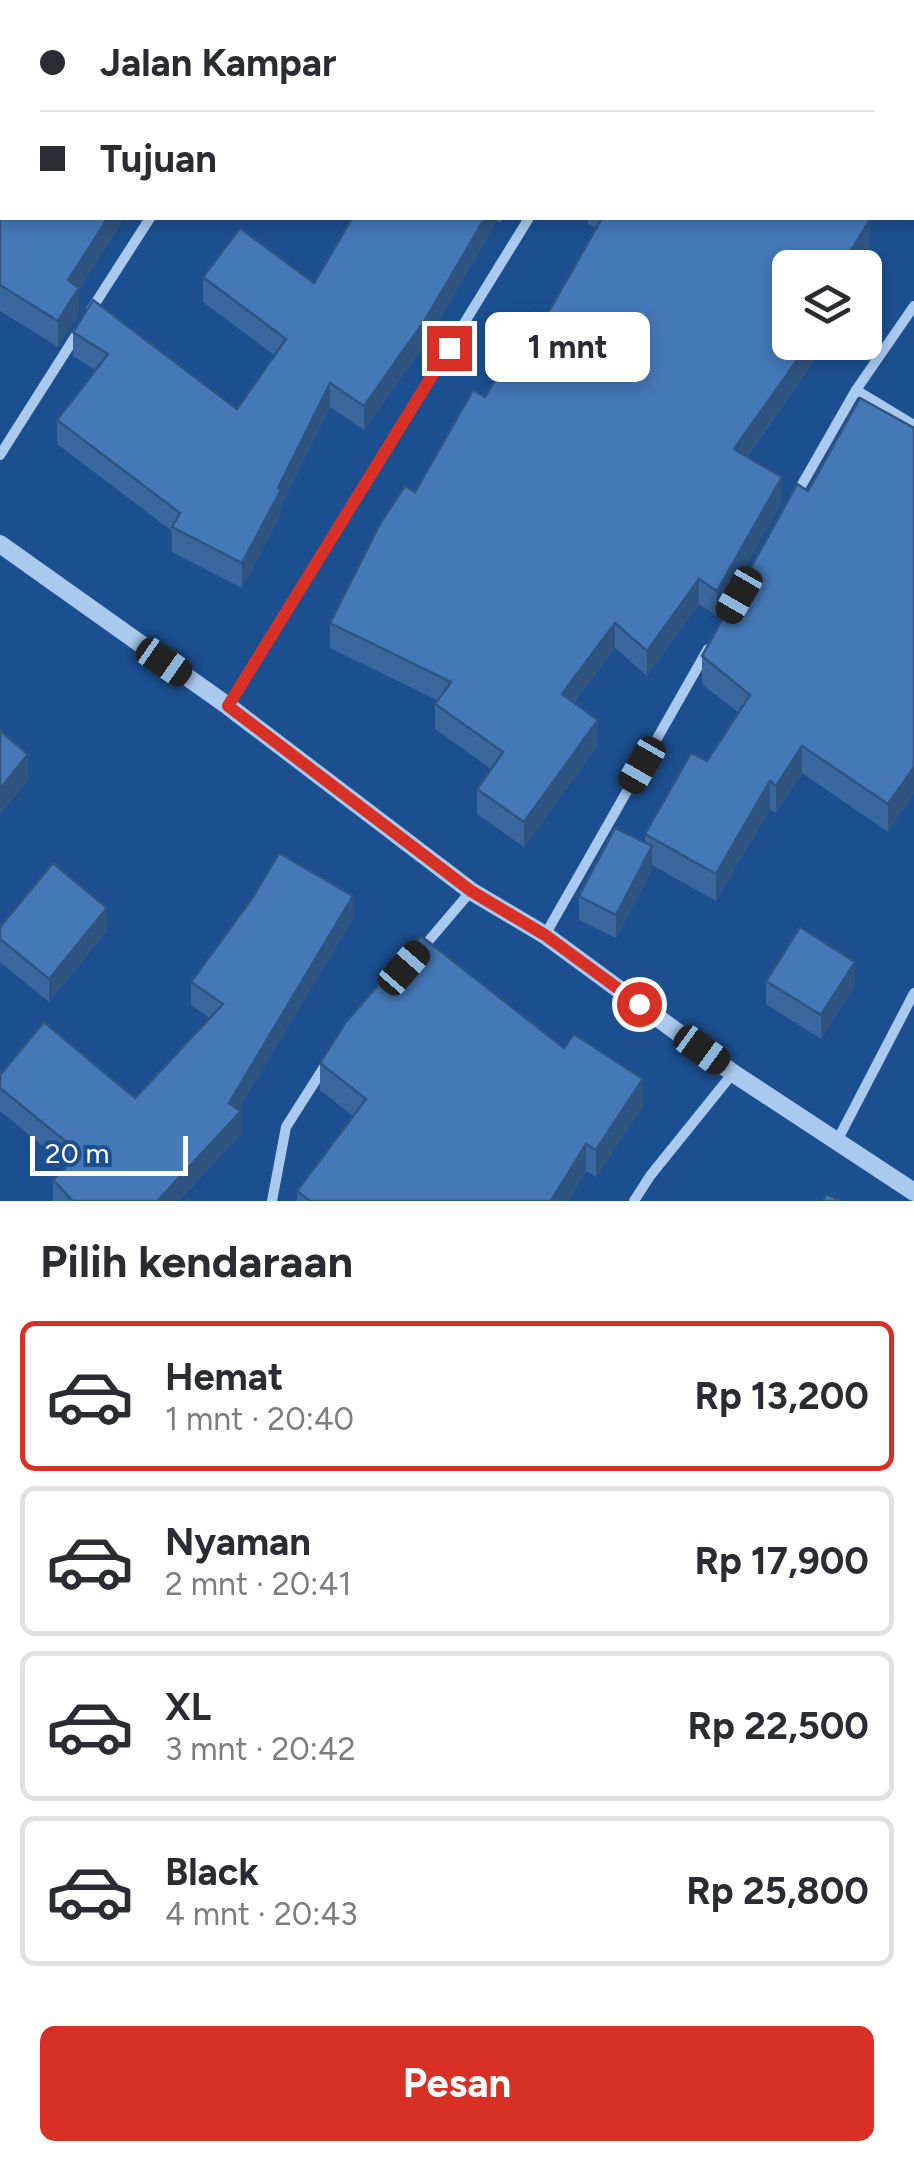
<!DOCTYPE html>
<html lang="id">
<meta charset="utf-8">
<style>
:root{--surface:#fff;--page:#f7f7f7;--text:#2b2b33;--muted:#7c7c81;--line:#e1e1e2;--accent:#d93025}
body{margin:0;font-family:Figtree,sans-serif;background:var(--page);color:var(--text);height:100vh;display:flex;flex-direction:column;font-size:38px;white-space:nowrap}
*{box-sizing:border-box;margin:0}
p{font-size:32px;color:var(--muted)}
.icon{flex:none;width:55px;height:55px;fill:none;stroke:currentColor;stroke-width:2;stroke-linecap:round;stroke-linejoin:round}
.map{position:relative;height:1201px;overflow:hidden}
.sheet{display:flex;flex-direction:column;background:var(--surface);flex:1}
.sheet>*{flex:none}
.banner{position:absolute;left:0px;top:0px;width:915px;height:220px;box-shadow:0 5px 15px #0003;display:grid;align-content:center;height:220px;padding:0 40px;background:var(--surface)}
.fabs{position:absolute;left:772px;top:250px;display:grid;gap:20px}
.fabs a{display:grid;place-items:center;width:110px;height:110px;border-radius:15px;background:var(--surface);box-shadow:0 5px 15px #0003;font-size:50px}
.scale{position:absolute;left:30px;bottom:25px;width:158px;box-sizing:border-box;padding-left:10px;border:5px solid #fff;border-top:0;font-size:28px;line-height:35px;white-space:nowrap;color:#fff;-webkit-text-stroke:8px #1b4f8f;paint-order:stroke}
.end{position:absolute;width:45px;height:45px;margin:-22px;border:12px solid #d93025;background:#fff;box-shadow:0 0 0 5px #fff}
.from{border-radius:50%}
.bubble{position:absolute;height:70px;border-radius:15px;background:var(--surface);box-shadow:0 5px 15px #0003;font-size:32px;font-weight:700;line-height:70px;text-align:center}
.car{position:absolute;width:30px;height:60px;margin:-30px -15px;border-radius:12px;box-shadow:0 0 8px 2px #0007;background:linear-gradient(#222 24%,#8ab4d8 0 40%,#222 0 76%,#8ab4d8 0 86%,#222 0)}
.banner b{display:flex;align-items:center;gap:35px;height:95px;font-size:38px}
.banner b+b{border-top:2px solid var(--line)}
.banner i{width:25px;height:25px;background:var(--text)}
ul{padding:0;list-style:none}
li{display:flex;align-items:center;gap:30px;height:150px;margin:0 20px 15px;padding:0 20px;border:5px solid var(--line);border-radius:15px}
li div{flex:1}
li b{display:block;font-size:38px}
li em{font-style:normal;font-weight:700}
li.active{border-color:var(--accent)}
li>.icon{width:90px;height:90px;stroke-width:1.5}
h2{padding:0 40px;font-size:45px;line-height:120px}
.cta{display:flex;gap:20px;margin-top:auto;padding:20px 40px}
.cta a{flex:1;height:115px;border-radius:15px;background:var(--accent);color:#fff;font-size:40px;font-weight:700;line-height:115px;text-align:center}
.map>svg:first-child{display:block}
</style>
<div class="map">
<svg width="914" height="1201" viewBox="0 0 914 1201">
<rect width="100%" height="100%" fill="#1b4f8f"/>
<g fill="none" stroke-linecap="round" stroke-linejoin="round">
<!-- minor -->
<g stroke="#a9c9ee" stroke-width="10">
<path d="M276,2L278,0"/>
<path d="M659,2L660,0"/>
<path d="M91,310L150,218"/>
<path d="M856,390L914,425"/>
<path d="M0,455L80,329"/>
<path d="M796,495L856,390L914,306"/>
<path d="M228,706L529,218"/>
<path d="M545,935L708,649"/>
<path d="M420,951L471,891"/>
<path d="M837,1141L914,993"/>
<path d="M272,1201L286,1127L326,1064"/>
<path d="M634,1201L650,1176L733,1073"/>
</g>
<!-- tertiary -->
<path stroke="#a9c9ee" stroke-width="18" d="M0,544L228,706L471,891L545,935L733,1073L914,1192"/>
</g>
<!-- wall -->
<g fill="#3a679d">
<path d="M914,0V155L912,154V2Z"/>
<path d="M0,139L122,218V222L79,289V314L58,347L0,311Z"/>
<path d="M352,218H503L500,223L497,221L425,344L364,430L330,407L281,506V514L242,588L172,552V531L57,444V420L95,370L73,356V332L237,409L274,355L203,302V277L314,283Z"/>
<path d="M588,218H865L870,245L790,342H827L747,457L782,502L717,616L699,604L647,676L615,648L574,703L598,745L524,847L477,814V789L491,769L435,729V704L437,700L330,648V623L415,492L545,318L596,228L588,224Z"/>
<path d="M914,428L888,832L802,773L776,813L770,809L716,901L652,865V870L616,938L579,920V896L645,843V834L707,761L739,713L702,684V656L808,491Z"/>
<path d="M353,919L238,1110L241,1134L179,1201H53V1180L67,1166L0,1111V1075L135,1098L210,1018L191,1005V982Z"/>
<path d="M0,927L107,931L49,1002L0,962Z"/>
<path d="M766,981L855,985L821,1039L766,1004Z"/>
<path d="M564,1048L643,1106L596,1177L586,1171L568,1201H297V1191L353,1116L320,1090V1063Z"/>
</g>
<!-- shaded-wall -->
<g fill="#305480">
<path d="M13,0H30L28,2H11Z"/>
<path d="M212,0H228L226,2H211Z"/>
<path d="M430,0H445L443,2H428Z"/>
<path d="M630,0H645L644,2H629Z"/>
<path d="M2,16V41L0,45V20Z"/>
<path d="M108,218H122V222L79,289V314L58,347V321L68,280Z"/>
<path d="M485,218H497V221L425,344L364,430V406Z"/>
<path d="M870,220V245L856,268H840Z"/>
<path d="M810,342H827L734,474V449Z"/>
<path d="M330,383V407L281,506V514L242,588V563Z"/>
<path d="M782,477V502L717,616V591Z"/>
<path d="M699,579V604L647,676V651Z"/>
<path d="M615,623V648L562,719V694Z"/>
<path d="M598,720V745L524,847V822Z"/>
<path d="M802,746V773L776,813V786Z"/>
<path d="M28,754V781L0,815V789Z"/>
<path d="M914,767V794L888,832V804Z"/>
<path d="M770,781V809L716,901V874Z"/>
<path d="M652,846V870L616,938V915Z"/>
<path d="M353,896V919L231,1122L241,1111V1134L179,1201H157L229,1103Z"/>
<path d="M107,908V931L49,1002V979Z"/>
<path d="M855,962V985L821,1039V1015Z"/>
<path d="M643,1079V1106L596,1177V1150Z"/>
<path d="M586,1144V1171L568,1201H551Z"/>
</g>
<!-- building -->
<g fill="#4478b7" stroke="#305480" stroke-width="2.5">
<path d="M0,0H13L11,2H2V16L0,20Z"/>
<path d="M104,0H212L211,2H102Z"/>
<path d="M315,0H403L401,2H313Z"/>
<path d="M407,0H430L428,2H411Z"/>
<path d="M558,0H630L629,2H556Z"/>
<path d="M730,0H914V130L912,129V2H729Z"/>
<path d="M2,135V218H108L68,280L79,288L58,321L0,285V139Z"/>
<path d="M352,218H485L425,320L364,406L330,383L278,488L281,490L242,563L172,527L180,513L57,420L108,354L73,332L93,300L237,409L286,339L203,277L240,228L314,283Z"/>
<path d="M602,218H865L870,220L840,268H790V342H810L734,449L782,477L717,591L699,579L647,651L615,623L562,694L598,720L524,822L477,789L503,752L435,704L451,682L330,623L381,522L405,486L415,492L473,390L485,397L535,312L545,318Z"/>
<path d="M860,398L914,428V767L888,804L802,746L776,786L770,781L716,874L645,834L691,753L707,761L750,695L702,656L797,484L808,491Z"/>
<path d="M0,731L28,754L0,789Z"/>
<path d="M615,828L652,846L616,915L579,896Z"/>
<path d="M279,853L353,896L229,1103L241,1111L157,1201H73L53,1180L80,1153L0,1088V1075L44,1022L135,1098L223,1004L191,982L253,897Z"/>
<path d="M53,863L107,908L49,979L0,939V927Z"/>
<path d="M800,927L855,962L821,1015L766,981Z"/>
<path d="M421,936L564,1048L574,1034L643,1079L596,1150L586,1144L551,1201H310L297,1191L366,1099L320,1063L345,1023Z"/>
<path d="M826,1194L841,1201H823Z"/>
</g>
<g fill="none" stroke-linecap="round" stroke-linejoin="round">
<!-- route -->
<path stroke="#d93025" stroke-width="12" d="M449,348L228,706L471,891L545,935L639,1004"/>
</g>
</svg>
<div class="fabs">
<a><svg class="icon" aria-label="layers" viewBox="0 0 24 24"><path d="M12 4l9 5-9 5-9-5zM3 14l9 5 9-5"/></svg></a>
</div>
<div class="scale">20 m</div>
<i class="end from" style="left:639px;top:1004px"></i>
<i class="end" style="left:449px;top:348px"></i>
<div class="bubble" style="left:485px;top:312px;width:165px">1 mnt</div>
<i class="car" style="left:739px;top:595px;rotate:210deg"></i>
<i class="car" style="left:164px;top:662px;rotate:125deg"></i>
<i class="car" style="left:642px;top:765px;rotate:210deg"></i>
<i class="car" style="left:404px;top:968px;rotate:41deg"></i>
<i class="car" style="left:702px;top:1050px;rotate:126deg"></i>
<div class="banner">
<b><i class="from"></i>Jalan Kampar</b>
<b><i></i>Tujuan</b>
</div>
</div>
<section class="sheet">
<h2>Pilih kendaraan</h2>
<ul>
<li class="active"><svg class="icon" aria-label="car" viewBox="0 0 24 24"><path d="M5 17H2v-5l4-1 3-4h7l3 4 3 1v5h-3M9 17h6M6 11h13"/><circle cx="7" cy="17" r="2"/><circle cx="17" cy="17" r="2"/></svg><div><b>Hemat</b><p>1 mnt · 20:40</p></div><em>Rp 13,200</em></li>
<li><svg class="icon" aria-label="car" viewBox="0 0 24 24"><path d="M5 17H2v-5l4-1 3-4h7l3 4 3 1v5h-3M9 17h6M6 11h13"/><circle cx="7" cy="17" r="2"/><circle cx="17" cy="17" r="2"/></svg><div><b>Nyaman</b><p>2 mnt · 20:41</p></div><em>Rp 17,900</em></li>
<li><svg class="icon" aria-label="car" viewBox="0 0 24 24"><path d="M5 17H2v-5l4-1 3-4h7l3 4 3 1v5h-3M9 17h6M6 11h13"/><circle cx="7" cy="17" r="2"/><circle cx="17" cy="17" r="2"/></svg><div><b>XL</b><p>3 mnt · 20:42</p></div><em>Rp 22,500</em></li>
<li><svg class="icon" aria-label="car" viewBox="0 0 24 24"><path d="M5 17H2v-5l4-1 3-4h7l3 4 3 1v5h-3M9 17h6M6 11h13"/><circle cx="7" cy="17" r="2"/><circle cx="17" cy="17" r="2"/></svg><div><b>Black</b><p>4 mnt · 20:43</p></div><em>Rp 25,800</em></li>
</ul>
<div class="cta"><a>Pesan</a></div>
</section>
